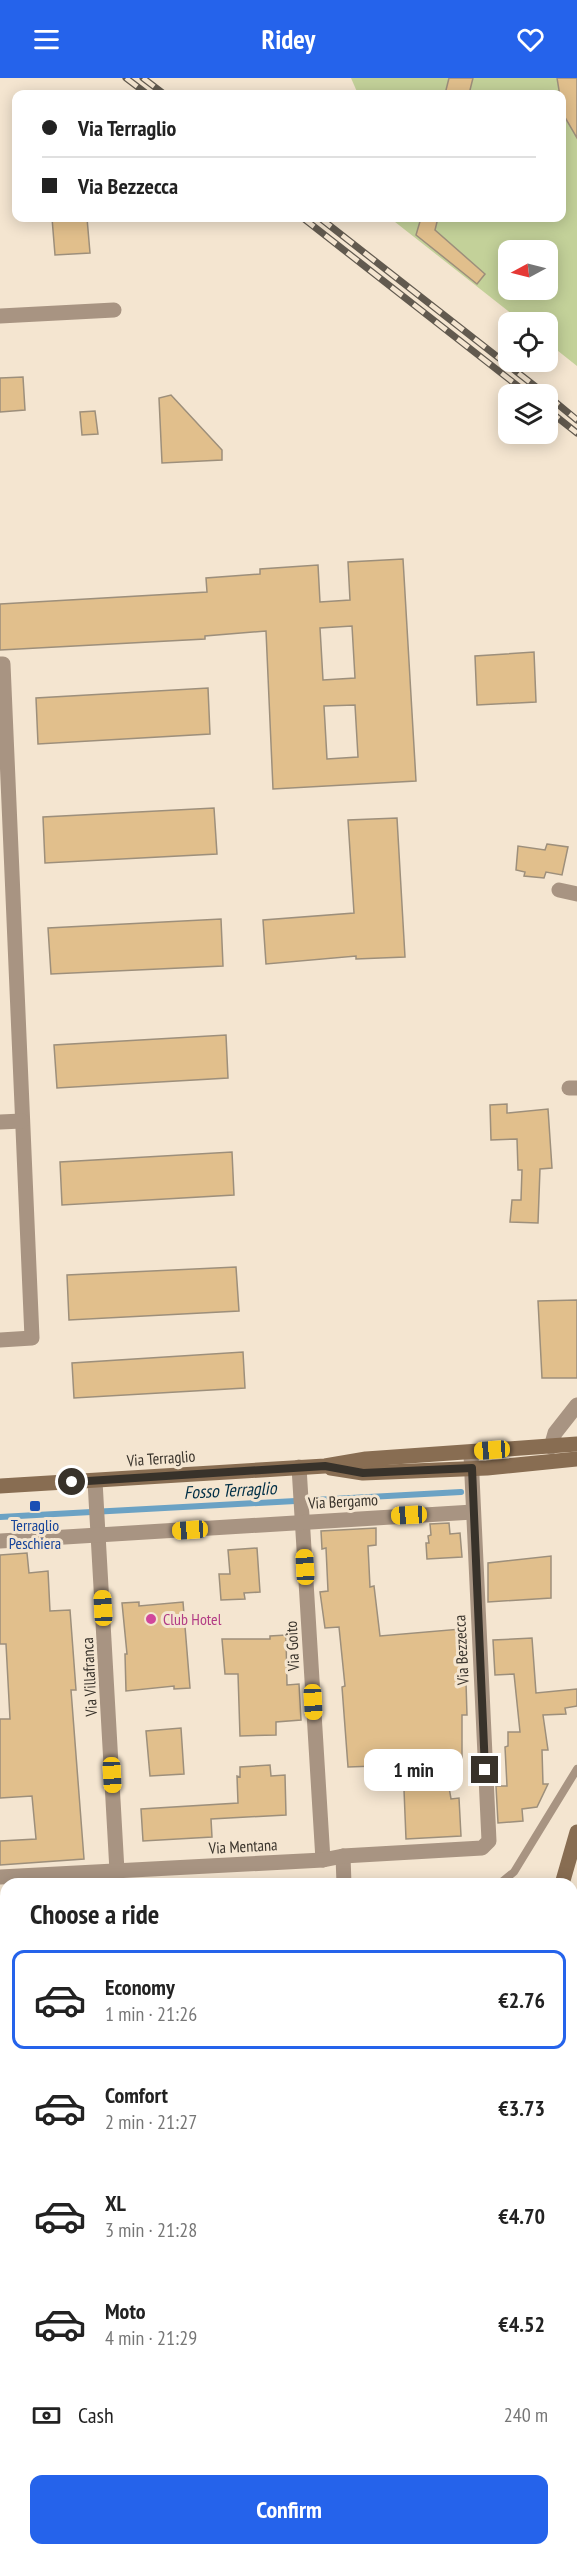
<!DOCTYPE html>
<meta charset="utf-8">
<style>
:root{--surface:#fff;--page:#f2f2f2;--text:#222;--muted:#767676;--line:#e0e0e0;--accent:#2563eb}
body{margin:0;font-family:"PT Sans Narrow",sans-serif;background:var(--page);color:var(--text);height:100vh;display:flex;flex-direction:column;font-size:22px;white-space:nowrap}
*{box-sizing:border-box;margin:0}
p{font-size:20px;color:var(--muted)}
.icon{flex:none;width:33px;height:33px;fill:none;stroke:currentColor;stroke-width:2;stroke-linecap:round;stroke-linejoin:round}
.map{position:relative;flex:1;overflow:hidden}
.details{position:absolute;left:0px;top:1800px;width:578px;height:678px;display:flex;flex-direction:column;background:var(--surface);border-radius:18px 18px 0 0;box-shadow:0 3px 15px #0003}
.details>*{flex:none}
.top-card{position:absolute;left:12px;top:12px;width:554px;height:132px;border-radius:12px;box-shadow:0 3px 15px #0003;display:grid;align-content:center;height:132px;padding:0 30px;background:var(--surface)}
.needle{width:39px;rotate:263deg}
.buttons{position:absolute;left:498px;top:162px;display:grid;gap:12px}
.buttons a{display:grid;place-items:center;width:60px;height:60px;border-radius:12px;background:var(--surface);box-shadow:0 3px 15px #0003;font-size:30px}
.end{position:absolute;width:27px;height:27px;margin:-14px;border:8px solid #38322a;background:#fff;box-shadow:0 0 0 3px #fff}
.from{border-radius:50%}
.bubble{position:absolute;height:42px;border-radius:12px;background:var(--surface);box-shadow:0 3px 15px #0003;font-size:20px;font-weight:600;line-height:42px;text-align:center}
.car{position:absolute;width:18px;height:36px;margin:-18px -9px;border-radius:8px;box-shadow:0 0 4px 2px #0007;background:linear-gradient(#f5c518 24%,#345 0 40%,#f5c518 0 76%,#345 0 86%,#f5c518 0)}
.top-card b{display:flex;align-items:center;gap:21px;height:57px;font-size:22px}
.top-card b+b{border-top:2px solid var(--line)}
.top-card i{width:15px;height:15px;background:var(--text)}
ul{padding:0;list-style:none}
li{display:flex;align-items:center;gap:18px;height:99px;margin:0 12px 9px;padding:0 18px;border:3px solid transparent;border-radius:12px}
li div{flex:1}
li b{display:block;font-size:22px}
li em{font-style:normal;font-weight:600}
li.current{border-color:var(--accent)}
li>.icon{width:54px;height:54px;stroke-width:1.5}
h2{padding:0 30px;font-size:27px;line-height:72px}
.pay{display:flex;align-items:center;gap:15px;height:66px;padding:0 30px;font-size:22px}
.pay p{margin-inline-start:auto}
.action{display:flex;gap:12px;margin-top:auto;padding:12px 30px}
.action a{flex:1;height:69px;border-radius:12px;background:var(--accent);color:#fff;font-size:24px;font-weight:600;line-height:69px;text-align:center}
header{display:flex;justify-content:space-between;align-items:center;height:78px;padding:0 30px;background:var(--accent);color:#fff;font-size:27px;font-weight:600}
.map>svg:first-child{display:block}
</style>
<header><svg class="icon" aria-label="menu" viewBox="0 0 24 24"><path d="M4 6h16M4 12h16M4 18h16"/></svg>Ridey<svg class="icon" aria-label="heart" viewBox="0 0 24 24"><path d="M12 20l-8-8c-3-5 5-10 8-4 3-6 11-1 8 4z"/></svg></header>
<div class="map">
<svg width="577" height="2478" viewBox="0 0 577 2478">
<rect width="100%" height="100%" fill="#f4e5d0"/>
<!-- green -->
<path fill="#c3d199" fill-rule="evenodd" d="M351,0H577V288L548,265V244H522L390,140H561V16H358ZM508,172H548V212H508Z"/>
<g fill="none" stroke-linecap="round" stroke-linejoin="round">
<!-- stream -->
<path stroke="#6ba2c4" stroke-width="6" d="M0,1439L461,1414"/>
</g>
<!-- building -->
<g fill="#e1bf8c" stroke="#9d8f7b" stroke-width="1.5" fill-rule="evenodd">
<path d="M449,0H473L469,16H445Z"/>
<path d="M557,0H577V60L563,36Z"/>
<path d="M52,140H87L90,175L55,177Z"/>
<path d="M421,140H438L435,152L485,196L477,206L416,157Z"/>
<path d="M23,299L25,332L0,334V300Z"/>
<path d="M171,317L222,372V382L162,385L159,320Z"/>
<path d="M95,333L98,356L82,357L80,334Z"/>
<path d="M403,481L416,703L273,711L266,553L205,558V561L0,572V526L207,514L206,500L260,496V491L318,487L320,524L350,522L348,484ZM352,548L355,600L323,602L320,550ZM355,627L358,679L327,681L324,628Z"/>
<path d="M534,574L536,624L477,627L475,578Z"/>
<path d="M208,610L210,656L38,666L36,620Z"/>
<path d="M214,730L217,776L45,785L43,739Z"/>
<path d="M397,740L405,879L356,881V878L266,886L263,842L354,835L348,742Z"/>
<path d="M547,766L568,769L562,797L546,794L544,800L524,798L525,794L516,792L518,768L545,772Z"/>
<path d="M221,841L223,888L51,896L48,850Z"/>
<path d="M226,957L228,1000L57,1010L54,967Z"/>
<path d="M507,1026V1035L548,1031L552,1090L540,1091L538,1145L510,1144L512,1122H521L522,1092H518L517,1061L491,1062L490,1027Z"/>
<path d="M232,1074L234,1117L62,1127L60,1084Z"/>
<path d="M236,1189L239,1233L69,1242L67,1197Z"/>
<path d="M577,1222V1300H542L538,1223Z"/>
<path d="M243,1274L245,1310L74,1320L72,1285Z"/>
<path d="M449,1445L450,1456L460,1455L462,1479L427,1481L426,1465H429L428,1458L431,1457L430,1446Z"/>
<path d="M376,1450V1467L368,1468L370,1509L374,1508L380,1558L461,1551L463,1604H466L467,1637H462V1685L445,1686L451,1721L459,1720L461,1758L406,1761L403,1687L348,1689L342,1609L345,1608L339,1549L325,1550L320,1514L328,1513L326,1470L322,1471L321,1453Z"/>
<path d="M257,1470L260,1514L244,1515L245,1521L221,1522L219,1496H230L228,1472Z"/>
<path d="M27,1475L29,1495L48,1493L50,1533L70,1532L76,1612H71L84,1781L0,1787V1763L36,1761L32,1718L0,1720V1641H10L6,1566H0V1477Z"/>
<path d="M551,1478V1520L488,1524V1485Z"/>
<path d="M139,1524V1528L183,1524L190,1610L174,1611V1608L126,1613L125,1576H127L122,1525Z"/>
<path d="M286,1557L287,1607L299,1606L301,1642L276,1644V1657L240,1658L238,1596H225L222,1561H270V1558Z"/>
<path d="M532,1560L536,1615L577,1611V1628L565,1630L566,1636L543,1637L548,1672H542L543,1706H548L537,1729L522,1731L523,1743L498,1745L496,1708H507L505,1669L508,1668V1654H520L514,1596L495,1597L493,1562Z"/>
<path d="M181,1650L184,1696L150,1698L146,1653Z"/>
<path d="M270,1687L271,1698L285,1697L286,1737L211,1741L212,1759L143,1763L141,1731L238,1725L237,1698L240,1699V1689Z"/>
</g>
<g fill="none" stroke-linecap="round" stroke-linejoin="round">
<!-- service -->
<g stroke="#a89482" stroke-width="8">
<path d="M499,1806L514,1794L577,1691"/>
<path d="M572,2012L577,1990"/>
<path d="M572,2177L577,2164"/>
<path d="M572,2277L577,2287"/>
</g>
<!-- minor -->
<g stroke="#a89482" stroke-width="15">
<path d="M0,238L114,232"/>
<path d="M0,586H3L32,1260L0,1262"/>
<path d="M559,812L577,816"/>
<path d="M569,1010H577"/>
<path d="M0,1044L22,1043"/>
<path d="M551,1369L555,1355L577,1327"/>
<path d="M299,1389L323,1782"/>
<path d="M95,1403L117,1793"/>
<path d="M0,1463L473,1434"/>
<path d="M343,1778L344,1806"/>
<path d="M0,1799L323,1782L343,1778L482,1770L489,1763L471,1377"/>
</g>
<!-- secondary -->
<g stroke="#886d52" stroke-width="15">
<path d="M331,1390L363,1395L487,1390L577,1381"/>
<path d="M0,1408L325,1388L366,1381L577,1366"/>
<path d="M562,1806L577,1754"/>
<path d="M572,1842L577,1823"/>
<path d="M572,1897L577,1878"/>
<path d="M572,1957L577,1939"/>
<path d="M572,2428L577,2451"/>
<path d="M214,2478L215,2472"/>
</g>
<!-- motorway -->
<g stroke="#5d380b" stroke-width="18">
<path d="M0,2312L6,2314"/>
<path d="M0,2349L6,2351"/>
<path d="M0,2384L6,2385"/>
<path d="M572,2393L577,2402"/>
<path d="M572,2422L577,2430"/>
<path d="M0,2424L6,2426"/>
<path d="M140,2472L150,2478"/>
<path d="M310,2472L331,2478"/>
<path d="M429,2472L450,2478"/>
</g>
<!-- rail casing -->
<g stroke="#625a4f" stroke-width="7">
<g id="rail">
<path d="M126,0L147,16"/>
<path d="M143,0L164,16"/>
<path d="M303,140L528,316"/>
<path d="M320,140L545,316"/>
<path d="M548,318L577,342"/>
<path d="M548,332L577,355"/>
</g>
</g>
<!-- rail -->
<use href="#rail" stroke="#f4e5d0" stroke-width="4.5" stroke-dasharray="14" stroke-linecap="butt"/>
</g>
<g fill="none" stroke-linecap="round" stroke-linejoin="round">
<!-- route -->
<path stroke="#38322a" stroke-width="8" d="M72,1404L325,1388L363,1395L472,1390L485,1692"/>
</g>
<!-- markers -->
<rect fill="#1a4fb4" stroke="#f4e5d0" stroke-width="2" x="29" y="1422" width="12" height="12" rx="3"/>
<circle fill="#d1479c" stroke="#f4e5d0" stroke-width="2" cx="151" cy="1541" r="6"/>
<g text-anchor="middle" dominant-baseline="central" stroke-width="6" stroke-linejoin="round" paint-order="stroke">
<!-- street labels -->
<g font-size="16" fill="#38322a" stroke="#f4e5d0">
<text transform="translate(161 1380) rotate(-4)">Via Terraglio</text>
<text transform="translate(343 1423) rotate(-3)">Via Bergamo</text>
<text transform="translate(292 1568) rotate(-93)">Via Goito</text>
<text transform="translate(461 1572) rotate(-93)">Via Bezzecca</text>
<text transform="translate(89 1599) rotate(-93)">Via Villafranca</text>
<text transform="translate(243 1768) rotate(-3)">Via Mentana</text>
</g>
<!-- transit labels -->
<g font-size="16" fill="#164399" stroke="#f4e5d0">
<text x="35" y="1447">Terraglio<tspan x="35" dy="18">Peschiera</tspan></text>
</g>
<!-- hotel labels -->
<g font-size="16" fill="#b23c85" stroke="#f4e5d0" text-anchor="start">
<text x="163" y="1541">Club Hotel</text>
</g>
<!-- water labels -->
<g font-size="18" font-style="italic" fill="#002f46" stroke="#f4e5d0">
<text transform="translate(230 1412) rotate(-3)">Fosso Terraglio</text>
</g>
</g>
</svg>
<div class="buttons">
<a><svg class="needle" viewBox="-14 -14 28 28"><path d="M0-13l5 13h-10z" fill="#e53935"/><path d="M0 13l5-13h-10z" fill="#767676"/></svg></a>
<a><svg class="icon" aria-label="locate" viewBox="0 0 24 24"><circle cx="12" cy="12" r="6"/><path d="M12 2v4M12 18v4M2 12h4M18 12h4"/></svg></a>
<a><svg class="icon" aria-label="layers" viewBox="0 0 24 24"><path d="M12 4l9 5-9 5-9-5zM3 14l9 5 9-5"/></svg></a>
</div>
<i class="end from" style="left:72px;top:1404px"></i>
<i class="end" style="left:485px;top:1692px"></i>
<div class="bubble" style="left:364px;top:1671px;width:99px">1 min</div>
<i class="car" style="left:492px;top:1372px;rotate:266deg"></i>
<i class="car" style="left:409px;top:1437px;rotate:267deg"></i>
<i class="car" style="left:190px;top:1452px;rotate:266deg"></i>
<i class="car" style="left:305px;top:1489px;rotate:357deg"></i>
<i class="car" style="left:103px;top:1530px;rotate:357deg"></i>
<i class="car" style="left:313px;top:1624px;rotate:177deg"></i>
<i class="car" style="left:112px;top:1697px;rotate:177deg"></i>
<div class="top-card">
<b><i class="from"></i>Via Terraglio</b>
<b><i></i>Via Bezzecca</b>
</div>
<section class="details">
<h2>Choose a ride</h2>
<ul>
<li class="current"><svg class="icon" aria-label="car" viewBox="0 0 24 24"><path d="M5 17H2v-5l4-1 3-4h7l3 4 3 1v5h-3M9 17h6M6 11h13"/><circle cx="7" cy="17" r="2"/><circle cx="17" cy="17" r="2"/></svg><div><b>Economy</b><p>1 min · 21:26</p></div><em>€2.76</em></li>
<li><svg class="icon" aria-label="car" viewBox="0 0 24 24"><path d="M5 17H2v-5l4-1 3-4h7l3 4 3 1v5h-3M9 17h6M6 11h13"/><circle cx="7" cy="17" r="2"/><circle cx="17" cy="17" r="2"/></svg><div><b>Comfort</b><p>2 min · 21:27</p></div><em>€3.73</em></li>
<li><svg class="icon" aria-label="car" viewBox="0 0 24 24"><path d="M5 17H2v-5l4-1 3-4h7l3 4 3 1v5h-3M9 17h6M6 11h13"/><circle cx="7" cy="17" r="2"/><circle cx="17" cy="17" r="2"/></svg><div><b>XL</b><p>3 min · 21:28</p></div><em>€4.70</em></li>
<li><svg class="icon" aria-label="car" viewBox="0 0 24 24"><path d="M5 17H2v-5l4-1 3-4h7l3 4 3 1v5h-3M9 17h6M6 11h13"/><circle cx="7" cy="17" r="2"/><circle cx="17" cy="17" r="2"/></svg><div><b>Moto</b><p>4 min · 21:29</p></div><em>€4.52</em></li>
</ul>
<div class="pay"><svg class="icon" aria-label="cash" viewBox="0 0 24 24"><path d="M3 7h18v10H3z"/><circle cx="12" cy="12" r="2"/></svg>Cash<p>240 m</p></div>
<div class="action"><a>Confirm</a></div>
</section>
</div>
